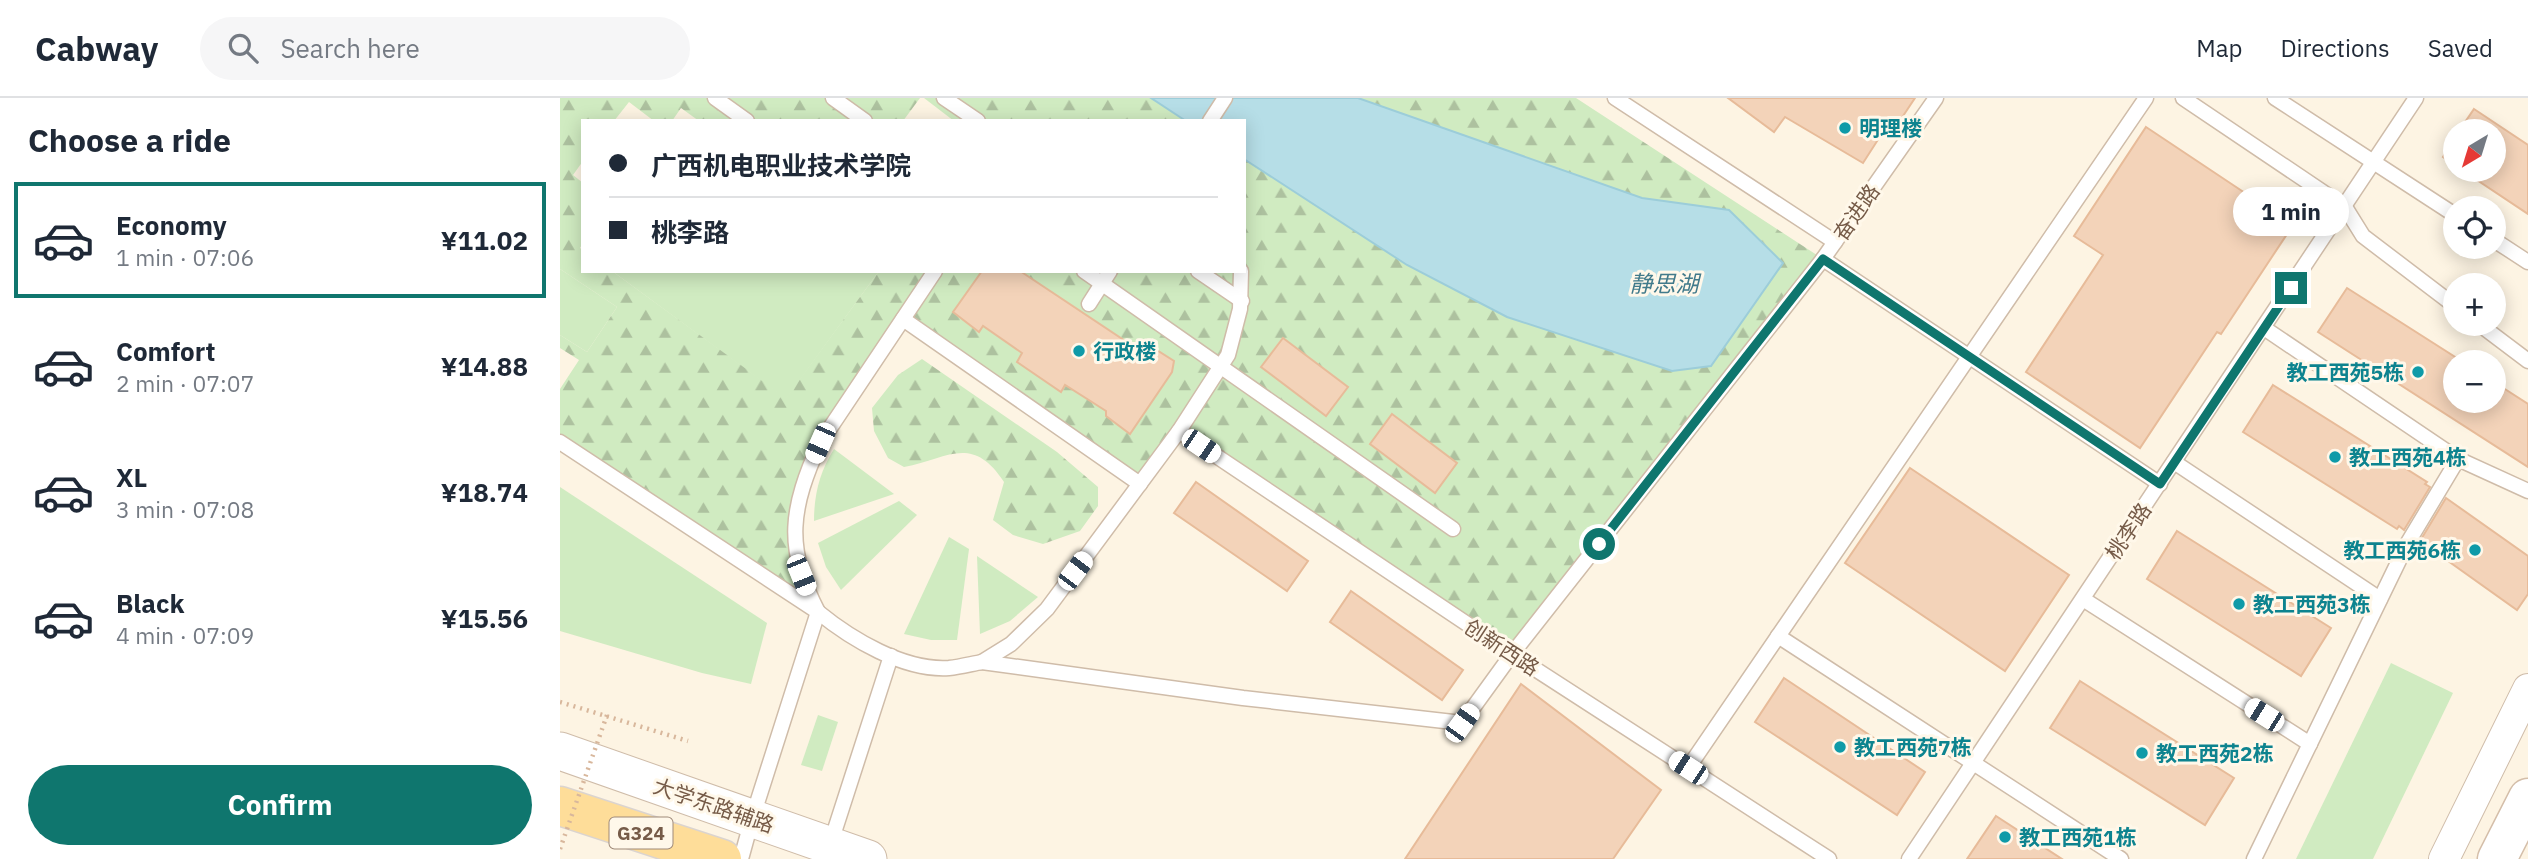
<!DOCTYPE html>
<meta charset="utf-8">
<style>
:root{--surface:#fff;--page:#f6f6f7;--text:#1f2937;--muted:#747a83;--line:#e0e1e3;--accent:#0f766e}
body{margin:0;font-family:"IBM Plex Sans","Noto Sans SC",sans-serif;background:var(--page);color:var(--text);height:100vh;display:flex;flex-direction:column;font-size:26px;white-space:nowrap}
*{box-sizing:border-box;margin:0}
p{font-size:23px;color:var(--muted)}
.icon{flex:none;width:38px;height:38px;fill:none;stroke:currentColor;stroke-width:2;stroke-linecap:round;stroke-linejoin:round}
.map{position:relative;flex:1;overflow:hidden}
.side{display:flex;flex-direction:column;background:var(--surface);width:560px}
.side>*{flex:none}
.top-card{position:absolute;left:21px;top:21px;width:665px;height:154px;border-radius:0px;box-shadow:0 4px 18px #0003;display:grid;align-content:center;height:154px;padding:0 28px;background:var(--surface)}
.needle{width:46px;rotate:218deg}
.controls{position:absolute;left:1883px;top:21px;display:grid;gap:14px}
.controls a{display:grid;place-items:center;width:63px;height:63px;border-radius:50%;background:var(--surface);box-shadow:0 4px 18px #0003;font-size:35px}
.end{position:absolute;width:32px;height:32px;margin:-16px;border:9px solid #0f766e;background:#fff;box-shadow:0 0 0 4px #fff}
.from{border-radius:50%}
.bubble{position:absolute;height:49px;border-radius:24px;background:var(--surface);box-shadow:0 4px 18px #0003;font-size:23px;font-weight:800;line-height:49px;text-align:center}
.car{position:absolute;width:21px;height:42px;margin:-21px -10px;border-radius:9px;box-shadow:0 0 5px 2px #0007;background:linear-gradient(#fff 24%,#345 0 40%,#fff 0 76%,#345 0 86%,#fff 0)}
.top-card b{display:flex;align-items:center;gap:24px;height:66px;font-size:26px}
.top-card b+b{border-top:2px solid var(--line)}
.top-card i{width:18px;height:18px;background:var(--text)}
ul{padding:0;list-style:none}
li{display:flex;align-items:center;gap:21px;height:116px;margin:0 14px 10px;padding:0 14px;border:4px solid transparent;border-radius:0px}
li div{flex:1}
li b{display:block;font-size:26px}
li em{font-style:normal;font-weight:800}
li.selected{border-color:var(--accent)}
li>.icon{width:63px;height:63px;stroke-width:1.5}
h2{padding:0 28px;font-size:32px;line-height:84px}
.action{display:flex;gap:14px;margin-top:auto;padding:14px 28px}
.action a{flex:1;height:80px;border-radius:42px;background:var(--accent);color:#fff;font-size:28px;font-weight:800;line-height:80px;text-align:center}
header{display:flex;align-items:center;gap:42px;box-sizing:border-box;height:98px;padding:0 35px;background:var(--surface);border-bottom:2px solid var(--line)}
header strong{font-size:33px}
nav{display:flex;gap:38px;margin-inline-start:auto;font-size:24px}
.search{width:490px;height:63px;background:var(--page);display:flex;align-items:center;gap:18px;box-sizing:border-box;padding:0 24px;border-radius:38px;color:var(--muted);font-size:26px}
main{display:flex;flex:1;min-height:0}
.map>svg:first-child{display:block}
</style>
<header>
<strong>Cabway</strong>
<div class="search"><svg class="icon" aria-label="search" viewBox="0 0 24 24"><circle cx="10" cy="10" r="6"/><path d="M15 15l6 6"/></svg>Search here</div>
<nav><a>Map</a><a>Directions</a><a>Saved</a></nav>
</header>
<main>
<section class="side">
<h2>Choose a ride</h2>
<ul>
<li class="selected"><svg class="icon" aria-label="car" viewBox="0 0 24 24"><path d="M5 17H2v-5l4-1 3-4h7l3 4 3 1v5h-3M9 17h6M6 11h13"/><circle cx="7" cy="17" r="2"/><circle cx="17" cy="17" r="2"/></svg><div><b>Economy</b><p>1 min · 07:06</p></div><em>¥11.02</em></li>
<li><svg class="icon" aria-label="car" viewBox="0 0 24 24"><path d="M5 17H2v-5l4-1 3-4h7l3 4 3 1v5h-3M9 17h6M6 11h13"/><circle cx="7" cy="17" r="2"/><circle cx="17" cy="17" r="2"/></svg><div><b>Comfort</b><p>2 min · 07:07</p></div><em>¥14.88</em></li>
<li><svg class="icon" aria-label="car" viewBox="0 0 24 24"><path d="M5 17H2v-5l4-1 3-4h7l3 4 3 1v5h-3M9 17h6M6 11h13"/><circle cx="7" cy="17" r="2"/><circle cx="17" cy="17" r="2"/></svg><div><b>XL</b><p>3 min · 07:08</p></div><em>¥18.74</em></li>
<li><svg class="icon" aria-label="car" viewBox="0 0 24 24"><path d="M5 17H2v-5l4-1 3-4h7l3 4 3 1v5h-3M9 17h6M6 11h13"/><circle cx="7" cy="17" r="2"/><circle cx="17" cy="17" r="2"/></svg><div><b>Black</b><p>4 min · 07:09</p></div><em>¥15.56</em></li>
</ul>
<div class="action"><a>Confirm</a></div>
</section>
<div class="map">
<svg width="1968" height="761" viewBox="0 0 1968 761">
<defs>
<pattern id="forest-firs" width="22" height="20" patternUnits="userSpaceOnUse" patternTransform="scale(1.75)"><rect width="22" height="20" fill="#d0ebc1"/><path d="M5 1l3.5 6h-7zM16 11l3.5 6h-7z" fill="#adc19f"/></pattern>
</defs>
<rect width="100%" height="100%" fill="#fdf4e3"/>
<!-- grass -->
<g fill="#d0ebc1">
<path d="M0,171L57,209L27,254L0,237Z"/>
<path d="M52,173H319L226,301Z"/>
<path d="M274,351L334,396L254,423C254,396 260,373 274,351Z"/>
<path d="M0,389L207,525L191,586L142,575L0,533Z"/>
<path d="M339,403L357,417L281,492L266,469L258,445Z"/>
<path d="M389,439L409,451L397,542H371L344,536Z"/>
<path d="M417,458L478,499L450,523L420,536Z"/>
<path d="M1831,565L1893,595L1813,761H1736Z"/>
<path d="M258,617L278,624L262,673L241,667Z"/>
</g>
<!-- forest -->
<g fill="url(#forest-firs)" fill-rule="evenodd">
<path d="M0,0H360L343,23H139L121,10L112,23H94L69,4L54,23H23V63L13,77L23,85V145L20,150L23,152V173H52L226,300L319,173H422L393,214L418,234L423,228L462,255L457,264L501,294L505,287L546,313V318L570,336L612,274L614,263L595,251L585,256L460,174L684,173V61L847,167L1169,112L1082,100L798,0H1016L1263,161L952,556L619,334L580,386L343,221L260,345L235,437L258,514L0,344V291L19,262L0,250V237L27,254L57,209L0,171ZM722,240H723L766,318L701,269Z"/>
<path d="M364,0H591L626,23H394Z"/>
<path d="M362,261L497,354L538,389V408L520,433L483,446L453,437L433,422L444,384C412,335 387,361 344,369L328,360L314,333L312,310L338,277Z"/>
</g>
<!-- water -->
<path fill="#b6dee7" stroke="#9ccdd9" stroke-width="2" d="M591,0H798L1082,100L1169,112L1223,165L1151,268L1112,273L947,219L847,167L684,61V23H626Z"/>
<!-- building -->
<g fill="#f3d3b9" stroke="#e7bb99" stroke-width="2">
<path d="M1168,0H1355L1337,27L1330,23L1303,65L1225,19L1214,34Z"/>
<path d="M1914,11L1968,47V116L1902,72H1934V33H1899Z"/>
<path d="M1586,29L1733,127L1661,236L1657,234L1580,350L1466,274L1543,157L1514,138Z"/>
<path d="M1895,40V67L1883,59Z"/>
<path d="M422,173H460L585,256L595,251L614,263L612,274L570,336L546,318V313L505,287L501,294L457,264L462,255L423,228L419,234L393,214Z"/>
<path d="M1787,190L1903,264H1895V303H1934V284L1968,306V369L1758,234Z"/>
<path d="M723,240L788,289L766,318L701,269Z"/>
<path d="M1713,287L1867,384L1865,386L1870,389L1844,432L1839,428L1837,431L1683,334Z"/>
<path d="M832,316L897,365L875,395L810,346Z"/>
<path d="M1350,370L1509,477L1445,573L1285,465Z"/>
<path d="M636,384L748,463L727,493L614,415Z"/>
<path d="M1886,400L1968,458V496L1957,512L1860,443Z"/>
<path d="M1617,433L1771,530L1741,578L1587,481Z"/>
<path d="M791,493L903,572L882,602L770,524Z"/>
<path d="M1224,580L1365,674L1337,717L1195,624Z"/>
<path d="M1520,583L1674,680L1645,727L1490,630Z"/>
<path d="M961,586L1101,692L1053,761H845Z"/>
<path d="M1436,718L1502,761H1407Z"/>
</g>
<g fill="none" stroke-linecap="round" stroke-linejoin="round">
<!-- service casing -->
<g stroke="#cfbca9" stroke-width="17">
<g id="service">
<path d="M155,0L187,23"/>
<path d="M273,0L305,23"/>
<path d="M384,0L418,23"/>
<path d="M1055,0L1275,144"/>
<path d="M1623,0L1785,109L1803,138L1895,208"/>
<path d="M1715,0L1895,117"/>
<path d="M650,23L665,0"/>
<path d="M1934,142L1968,164"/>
<path d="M1263,161L1600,386"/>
<path d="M524,173L893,431"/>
<path d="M638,173L682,203"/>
<path d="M529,206L550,173"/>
<path d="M343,221L580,386"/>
<path d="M1919,226L1968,263"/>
<path d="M1704,230L1898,361"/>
<path d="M619,333L952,556L1269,761"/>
<path d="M0,344L258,514C291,541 344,573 389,570C400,569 411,566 422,564L683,600L902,625L952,556L1263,161L1376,0"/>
<path d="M1614,364L1820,501"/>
<path d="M1523,501L1750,646"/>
<path d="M1218,538L1561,761"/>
<path d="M422,564L451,546L487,511L619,333L668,257L680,211L681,173"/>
<path d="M1128,670L1586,0"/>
<path d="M270,747L331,558"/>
<path d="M181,761L192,721L258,514C224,449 231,409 260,345L375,173"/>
<path d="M1349,761L1856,0"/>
<path d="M1694,761L1847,446L1898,361L1968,393"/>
</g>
</g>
<!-- minor casing -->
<g stroke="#cfbca9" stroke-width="32">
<path id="minor" d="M1884,761L1968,591"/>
</g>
<!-- tertiary casing -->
<g stroke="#cfbca9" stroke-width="39">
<path id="tertiary" d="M0,653L308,761"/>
</g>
<!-- secondary casing -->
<g stroke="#d4bea9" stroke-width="41">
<path id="secondary" d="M1937,761L1968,700"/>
</g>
<!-- primary casing -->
<g stroke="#dbd4cf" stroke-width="41">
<path id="primary" d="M0,708L162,761"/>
</g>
<!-- path -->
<path stroke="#d8b79c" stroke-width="4.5" stroke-dasharray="2 5" stroke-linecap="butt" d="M0,604L128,643"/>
<!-- service -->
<use href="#service" stroke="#fff" stroke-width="14"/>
<!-- minor -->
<use href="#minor" stroke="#fff" stroke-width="30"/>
<!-- tertiary -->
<use href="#tertiary" stroke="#fff" stroke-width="37"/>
<!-- secondary -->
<use href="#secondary" stroke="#fff" stroke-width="38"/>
<!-- primary -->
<use href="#primary" stroke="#fedd99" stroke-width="38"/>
<!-- path-bridge -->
<path stroke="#d8b79c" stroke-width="4.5" stroke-dasharray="2 5" stroke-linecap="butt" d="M0,751L47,617"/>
</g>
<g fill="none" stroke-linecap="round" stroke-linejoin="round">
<!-- route -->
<path stroke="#0f766e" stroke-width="9" d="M1039,446L1263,161L1600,386L1731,190"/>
</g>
<!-- markers -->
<g fill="#0f9aa8" stroke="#fff8ea" stroke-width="2.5">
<circle cx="1285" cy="30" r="7"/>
<circle cx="519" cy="253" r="7"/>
<circle cx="1858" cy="274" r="7"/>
<circle cx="1775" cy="359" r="7"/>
<circle cx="1915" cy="452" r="7"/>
<circle cx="1679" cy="506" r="7"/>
<circle cx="1280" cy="649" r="7"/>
<circle cx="1582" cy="655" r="7"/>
<circle cx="1445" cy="739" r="7"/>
</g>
<g text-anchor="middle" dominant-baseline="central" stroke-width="6" stroke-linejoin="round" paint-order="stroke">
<!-- shield labels -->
<rect fill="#fff8ea" stroke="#9f8a79" stroke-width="2" x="49.5" y="719.5" width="63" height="31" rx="5"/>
<g font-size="19" font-weight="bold" fill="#765b48">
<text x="81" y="735">G324</text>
</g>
<!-- culture labels -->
<g font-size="21" font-weight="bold" fill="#0d838f" stroke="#fff8ea" text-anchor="start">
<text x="1299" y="30">明理楼</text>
<text x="533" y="253">行政楼</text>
<text x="1844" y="274" text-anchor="end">教工西苑5栋</text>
<text x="1789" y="359">教工西苑4栋</text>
<text x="1901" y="452" text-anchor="end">教工西苑6栋</text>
<text x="1693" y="506">教工西苑3栋</text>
<text x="1294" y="649">教工西苑7栋</text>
<text x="1596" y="655">教工西苑2栋</text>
<text x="1459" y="739">教工西苑1栋</text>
</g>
<!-- street labels -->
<g font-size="21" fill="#765b48" stroke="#fff8ea">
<text transform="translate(1296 114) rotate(-55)">奋进路</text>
<text transform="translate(1568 433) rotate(-56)">桃李路</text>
<text transform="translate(942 549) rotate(33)">创新西路</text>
<text transform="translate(154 707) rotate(19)">大学东路辅路</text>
</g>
<!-- water labels -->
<g font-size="23" font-style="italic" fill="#417a8b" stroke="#fff8ea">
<text x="1104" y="185">静思湖</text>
</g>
</g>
</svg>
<div class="controls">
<a><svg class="needle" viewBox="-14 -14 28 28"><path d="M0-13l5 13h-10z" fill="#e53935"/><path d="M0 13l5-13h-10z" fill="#747a83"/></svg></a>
<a><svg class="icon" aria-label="locate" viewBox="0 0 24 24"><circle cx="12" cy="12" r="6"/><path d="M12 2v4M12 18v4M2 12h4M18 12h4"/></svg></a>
<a>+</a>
<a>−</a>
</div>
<i class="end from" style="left:1039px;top:446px"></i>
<i class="end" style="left:1731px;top:190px"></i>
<div class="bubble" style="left:1673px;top:89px;width:116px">1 min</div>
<i class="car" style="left:260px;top:345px;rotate:204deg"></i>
<i class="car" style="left:641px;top:348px;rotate:124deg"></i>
<i class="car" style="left:515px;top:473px;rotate:37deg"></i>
<i class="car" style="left:241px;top:477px;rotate:158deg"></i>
<i class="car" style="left:1704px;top:617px;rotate:302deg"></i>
<i class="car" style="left:902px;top:625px;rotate:36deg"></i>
<i class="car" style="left:1128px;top:670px;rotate:303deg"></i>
<div class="top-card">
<b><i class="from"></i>广西机电职业技术学院</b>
<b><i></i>桃李路</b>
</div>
</div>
</main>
